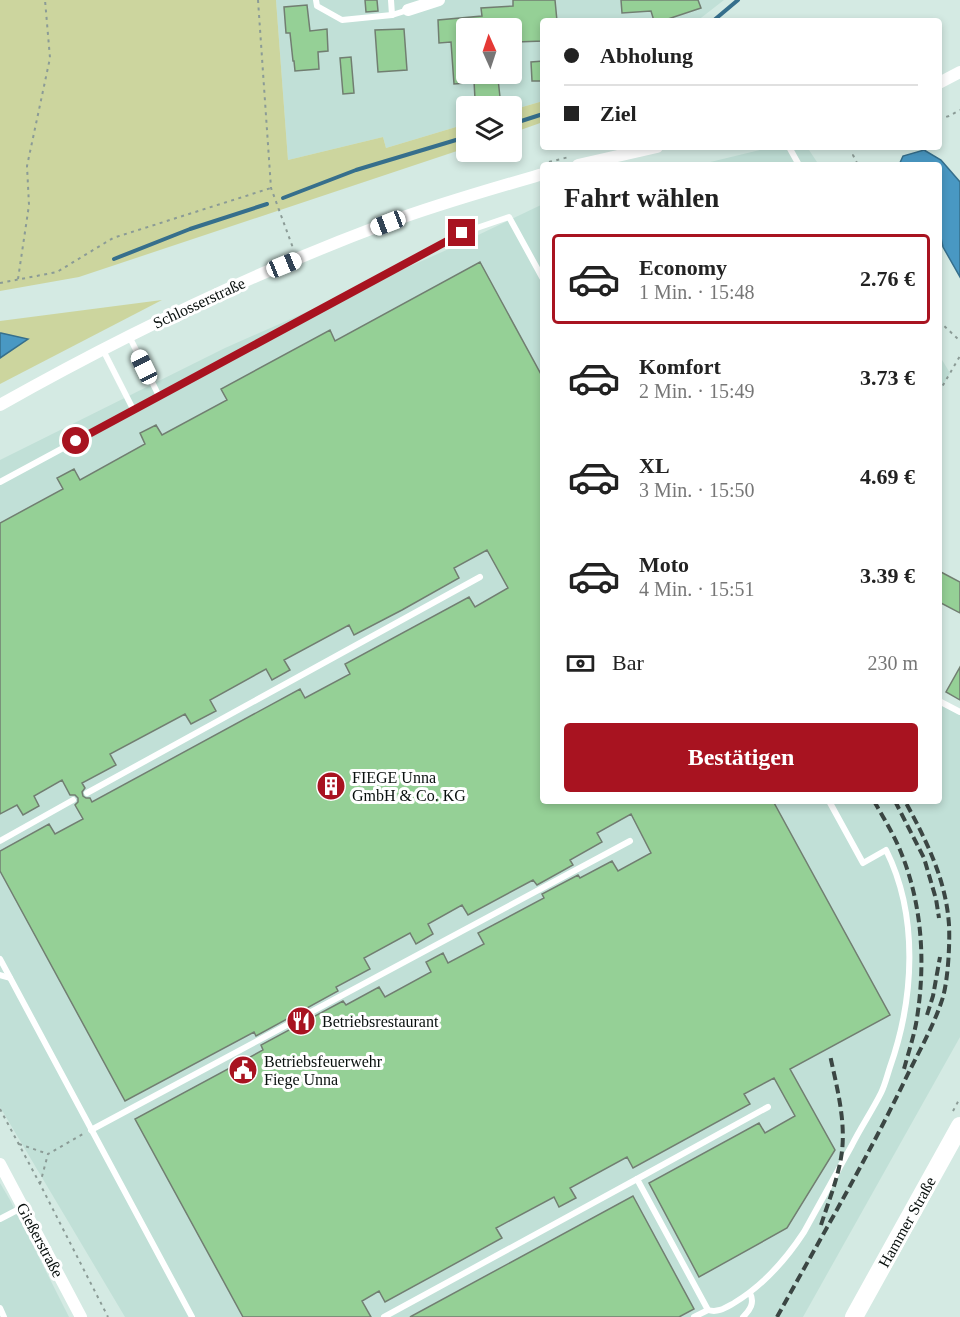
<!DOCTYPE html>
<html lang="de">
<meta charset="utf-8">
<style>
:root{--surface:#fff;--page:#f2f2f2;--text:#222;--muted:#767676;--line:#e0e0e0;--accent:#a81320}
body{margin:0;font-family:"Times New Roman",serif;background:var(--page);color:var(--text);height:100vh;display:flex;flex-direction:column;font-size:22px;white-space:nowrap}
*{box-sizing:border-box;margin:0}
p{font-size:20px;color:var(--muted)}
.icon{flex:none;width:33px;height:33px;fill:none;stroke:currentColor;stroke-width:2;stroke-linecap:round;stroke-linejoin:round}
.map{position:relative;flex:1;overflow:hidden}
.panel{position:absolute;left:540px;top:162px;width:402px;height:642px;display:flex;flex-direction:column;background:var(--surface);border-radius:6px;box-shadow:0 3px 9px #0003}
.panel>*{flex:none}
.guide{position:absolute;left:540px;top:18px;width:402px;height:132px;border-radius:6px;box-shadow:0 3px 9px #0003;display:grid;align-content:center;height:132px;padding:0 24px;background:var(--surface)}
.needle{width:39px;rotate:357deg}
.tools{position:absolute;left:456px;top:18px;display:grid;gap:12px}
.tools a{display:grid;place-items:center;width:66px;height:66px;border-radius:6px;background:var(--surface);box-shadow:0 3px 9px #0003;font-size:30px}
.end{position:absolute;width:27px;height:27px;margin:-14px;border:8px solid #a81320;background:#fff;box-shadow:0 0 0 3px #fff}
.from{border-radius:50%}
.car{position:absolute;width:18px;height:36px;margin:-18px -9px;border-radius:8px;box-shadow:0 0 4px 2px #0007;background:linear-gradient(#fff 24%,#345 0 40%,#fff 0 76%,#345 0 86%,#fff 0)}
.guide b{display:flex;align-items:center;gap:21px;height:57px;font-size:22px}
.guide b+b{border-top:2px solid var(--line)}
.guide i{width:15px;height:15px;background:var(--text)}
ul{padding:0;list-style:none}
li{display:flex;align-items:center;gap:18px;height:90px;margin:0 12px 9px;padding:0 12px;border:3px solid transparent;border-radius:6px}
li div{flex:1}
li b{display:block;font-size:22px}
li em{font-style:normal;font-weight:600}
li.selected{border-color:var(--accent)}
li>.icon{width:54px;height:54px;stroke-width:1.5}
h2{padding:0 24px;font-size:27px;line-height:72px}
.pay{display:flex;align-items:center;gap:15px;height:66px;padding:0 24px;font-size:22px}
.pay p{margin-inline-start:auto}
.button{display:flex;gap:12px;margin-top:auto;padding:12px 24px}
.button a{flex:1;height:69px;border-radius:6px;background:var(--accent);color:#fff;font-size:24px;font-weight:600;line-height:69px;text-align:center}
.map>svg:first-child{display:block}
</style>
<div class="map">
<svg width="960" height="1317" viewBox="0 0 960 1317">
<rect width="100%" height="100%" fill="#d4eae3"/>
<!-- built -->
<g fill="#c1e0d7" fill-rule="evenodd">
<path d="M276,0H724L697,21H543V101L512,110V106H466V124L386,148L383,137L288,160ZM466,28H512V74H466Z"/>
<path d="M772,147H807L819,165H698Z"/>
<path d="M543,204V801H939V704L960,715V1037L803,1317H125L0,1107V460L225,348L451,248Z"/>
<path d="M939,355L950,373L939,392Z"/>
<path d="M0,1183L10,1200L69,1317H0Z"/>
</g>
<!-- green -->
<g fill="#ccd59e">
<path d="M0,0H276L288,160L383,137L386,148L466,124V148L79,277L0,291Z"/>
<path d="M543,101V122L512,133V110Z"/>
<path d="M162,300L0,384V321Z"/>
</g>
<!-- water -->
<g fill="#4998c3" stroke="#366f8c" stroke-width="1.5">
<path d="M924,150L941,160L960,182V277L943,247L939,229V165H899L903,156Z"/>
<path d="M0,333H1L28,339L0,358Z"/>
</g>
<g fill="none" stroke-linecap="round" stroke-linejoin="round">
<!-- stream -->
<g stroke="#366f8c" stroke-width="4">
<path d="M713,21L738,0"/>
<path d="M512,124L543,114"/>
<path d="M283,198L356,170L466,137"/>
<path d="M114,259L190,229L267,204"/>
</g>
</g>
<!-- building -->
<g fill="#95d096" stroke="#717e71" stroke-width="1.5" fill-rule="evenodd">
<path d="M365,0H377L378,11L366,12Z"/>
<path d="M513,0H555L557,21H543V41L516,42L515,28H466V41H463L466,83L454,84L451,42L439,43L438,20L482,16L481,8L513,6Z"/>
<path d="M621,0H698L701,8L662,21H654L651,11L622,13Z"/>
<path d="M307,5L310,31L327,29L328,51L318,52L319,69L295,71L294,61H293L290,33H286L284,7Z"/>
<path d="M404,29L407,70L378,72L375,30Z"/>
<path d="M351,57L354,93L343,94L340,58Z"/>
<path d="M543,61V81H532L531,62Z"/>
<path d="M498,79L500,97L475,99L474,81Z"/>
<path d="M480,262L543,378V801H773L890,1015L790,1069L835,1150L787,1228L699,1277L649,1183L759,1123L765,1133L795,1116L774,1078L744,1094L750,1104L633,1168L627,1157L570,1188L576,1198L559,1207L554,1197L496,1228L502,1238L385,1302L379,1291L362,1301L371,1317H243L135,1119L263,1050L261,1045L343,1001L346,1005L379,987L385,997L431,972L426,962L443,953L448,963L484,944L478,933L544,898L542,894L578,875L580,878L612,861L618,871L651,853L631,814L597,833L602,842L570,860L573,865L537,885L533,880L468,915L462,905L428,924L433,934L416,944L410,933L364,958L370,969L336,987L338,991L256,1036L254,1032L125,1101L0,871V851L49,824L55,834L83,819L75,805L78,802V798L75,795H70L62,780L34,796L39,806L23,815L17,805L0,814V523L63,489L57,478L74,469L80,480L145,444L140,433L156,425L162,435L227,400L221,389L330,330L335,341ZM487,550L508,588L475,607L469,597L345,664L350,674L305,698L300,689L92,802L90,798H86L83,796L82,792L85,788L82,783L116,765L110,754L185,714L191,724L216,711L210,700L266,669L272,680L290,670L284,660L349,625L354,635L402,610L459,578L454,568Z"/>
<path d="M939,571L960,582V613L939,602Z"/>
<path d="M960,667V700L946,692Z"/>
<path d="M633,1196L694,1309L679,1317H410Z"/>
</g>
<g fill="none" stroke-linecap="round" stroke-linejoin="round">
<!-- path -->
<g stroke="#8b9b96" stroke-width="2" stroke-dasharray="3 4.5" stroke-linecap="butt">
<path d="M258,0L271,188L293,248"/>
<path d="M939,119L949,116L960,110"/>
<path d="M854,147L853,155L858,165"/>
<path d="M549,162L569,157"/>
<path d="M18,279L29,205L27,166L50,58L45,0"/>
<path d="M0,283L57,272L113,238L271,188"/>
<path d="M939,321L960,341"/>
<path d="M939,392L960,356"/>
<path d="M0,1109L40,1184L108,1317"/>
<path d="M953,1111L960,1098"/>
<path d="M19,1144L48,1154"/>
<path d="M40,1184L48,1154L83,1134"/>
</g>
<!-- lane -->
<g stroke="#fff" stroke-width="6">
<path d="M316,0L317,6L342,20L392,15L408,10"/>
<path d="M391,0L392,15"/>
<path d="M789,147L799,165"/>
<path d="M129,336L159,396"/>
<path d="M103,350L133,409"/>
<path d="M0,482L462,233L509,217L543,279"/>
<path d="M939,701L960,712"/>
<path d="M87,793L480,577"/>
<path d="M0,841L73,800"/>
<path d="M0,959L192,1317"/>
<path d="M0,975L10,978"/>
<path d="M768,1107L637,1179L708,1310C718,1313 725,1308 734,1303C764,1285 785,1261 804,1232C820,1203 836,1174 852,1145C861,1127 872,1111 881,1093C885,1085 887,1076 890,1067C914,999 919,916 886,850L863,863L829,801"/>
<path d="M91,1130L630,841"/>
<path d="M0,1219L23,1207"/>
<path d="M0,1308L4,1317"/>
<path d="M384,1317L637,1179"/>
<path d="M694,1317L708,1310"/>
<path d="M743,1317C750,1310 755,1303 750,1293"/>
</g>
<!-- street -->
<g stroke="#fff" stroke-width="12">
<path d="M408,10L439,0"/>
<path d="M939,83L960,72"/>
<path d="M578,165L657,147"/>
<path d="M0,405C124,335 253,273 387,223C438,204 491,189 543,174"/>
<path d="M0,1164L81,1317"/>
</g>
<!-- secondary -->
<path stroke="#fff" stroke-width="18" d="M854,1317L960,1126"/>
<!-- rail -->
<g stroke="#3b4643" stroke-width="4" stroke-dasharray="9 4.5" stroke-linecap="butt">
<path d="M874,801C883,817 893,833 900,850C923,905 926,966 916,1024C913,1039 908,1054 904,1069"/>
<path d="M895,801L924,858L936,899L939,918"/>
<path d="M927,1015L933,996L940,957"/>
<path d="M821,1225C828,1203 837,1181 841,1158C847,1124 837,1088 830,1055"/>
<path d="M777,1317C820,1239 866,1161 905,1080C918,1053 934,1026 943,997C948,979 950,944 949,925C946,879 926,840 905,801"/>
</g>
</g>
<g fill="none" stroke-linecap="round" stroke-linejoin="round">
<!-- route -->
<path stroke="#a81320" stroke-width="8" d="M76,441L462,233"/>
</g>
<!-- icons -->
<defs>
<g id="building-disc" transform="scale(1.5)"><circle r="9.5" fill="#a81320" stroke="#fff"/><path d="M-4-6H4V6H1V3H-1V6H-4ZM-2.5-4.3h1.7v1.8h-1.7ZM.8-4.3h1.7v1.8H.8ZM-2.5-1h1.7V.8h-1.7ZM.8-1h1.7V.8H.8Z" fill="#fff"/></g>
<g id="restaurant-disc" transform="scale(1.5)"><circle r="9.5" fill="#a81320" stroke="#fff"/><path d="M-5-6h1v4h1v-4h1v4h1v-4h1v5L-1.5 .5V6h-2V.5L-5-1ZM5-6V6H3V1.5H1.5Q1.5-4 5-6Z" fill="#fff"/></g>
<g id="civic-disc" transform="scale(1.5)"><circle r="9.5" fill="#a81320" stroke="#fff"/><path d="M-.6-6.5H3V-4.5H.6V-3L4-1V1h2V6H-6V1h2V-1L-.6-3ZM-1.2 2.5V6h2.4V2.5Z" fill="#fff"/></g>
</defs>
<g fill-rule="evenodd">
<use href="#building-disc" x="331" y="786"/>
<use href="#restaurant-disc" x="301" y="1021"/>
<use href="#civic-disc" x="243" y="1070"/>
</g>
<g text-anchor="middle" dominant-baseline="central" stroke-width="6" stroke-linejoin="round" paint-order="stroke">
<!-- street labels -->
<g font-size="16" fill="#080f0d" stroke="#fff">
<text transform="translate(199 303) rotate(-25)">Schlosserstraße</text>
<text transform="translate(907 1222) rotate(-61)">Hammer Straße</text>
<text transform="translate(40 1240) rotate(62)">Gießerstraße</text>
</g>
<!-- poi labels -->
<g font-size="16" fill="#080f0d" stroke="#fff" text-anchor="start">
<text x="352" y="777">FIEGE Unna<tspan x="352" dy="18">GmbH &amp; Co. KG</tspan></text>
<text x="322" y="1021">Betriebsrestaurant</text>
<text x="264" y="1061">Betriebsfeuerwehr<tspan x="264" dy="18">Fiege Unna</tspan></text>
</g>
</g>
</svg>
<div class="tools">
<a><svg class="needle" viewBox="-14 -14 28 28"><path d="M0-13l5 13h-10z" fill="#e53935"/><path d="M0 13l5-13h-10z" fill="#767676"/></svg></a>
<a><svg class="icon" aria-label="layers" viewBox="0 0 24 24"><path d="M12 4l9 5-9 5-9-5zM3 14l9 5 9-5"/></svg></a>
</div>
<i class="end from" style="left:76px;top:441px"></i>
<i class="end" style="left:462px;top:233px"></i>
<i class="car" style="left:388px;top:223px;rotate:249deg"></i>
<i class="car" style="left:284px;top:265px;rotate:68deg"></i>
<i class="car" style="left:144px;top:367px;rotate:334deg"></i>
<div class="guide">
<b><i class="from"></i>Abholung</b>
<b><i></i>Ziel</b>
</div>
<section class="panel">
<h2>Fahrt wählen</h2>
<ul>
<li class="selected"><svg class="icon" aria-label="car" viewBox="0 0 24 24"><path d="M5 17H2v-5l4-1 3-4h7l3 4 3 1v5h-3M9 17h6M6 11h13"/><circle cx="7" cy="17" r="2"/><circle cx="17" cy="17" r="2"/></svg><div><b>Economy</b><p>1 Min. · 15:48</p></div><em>2.76 €</em></li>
<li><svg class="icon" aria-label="car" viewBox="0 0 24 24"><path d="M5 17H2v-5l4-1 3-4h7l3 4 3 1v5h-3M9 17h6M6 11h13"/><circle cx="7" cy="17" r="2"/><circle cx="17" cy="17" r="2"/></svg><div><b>Komfort</b><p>2 Min. · 15:49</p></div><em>3.73 €</em></li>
<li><svg class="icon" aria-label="car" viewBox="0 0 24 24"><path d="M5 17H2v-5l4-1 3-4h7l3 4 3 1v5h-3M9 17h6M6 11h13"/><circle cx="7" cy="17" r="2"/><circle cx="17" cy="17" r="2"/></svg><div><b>XL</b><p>3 Min. · 15:50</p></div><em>4.69 €</em></li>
<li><svg class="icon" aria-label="car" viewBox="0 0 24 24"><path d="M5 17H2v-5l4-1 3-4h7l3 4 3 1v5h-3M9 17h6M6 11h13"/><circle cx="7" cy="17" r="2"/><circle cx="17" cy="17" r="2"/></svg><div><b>Moto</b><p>4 Min. · 15:51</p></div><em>3.39 €</em></li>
</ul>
<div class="pay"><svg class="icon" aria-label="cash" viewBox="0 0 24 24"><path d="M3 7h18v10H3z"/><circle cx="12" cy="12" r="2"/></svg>Bar<p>230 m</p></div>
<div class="button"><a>Bestätigen</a></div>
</section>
</div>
